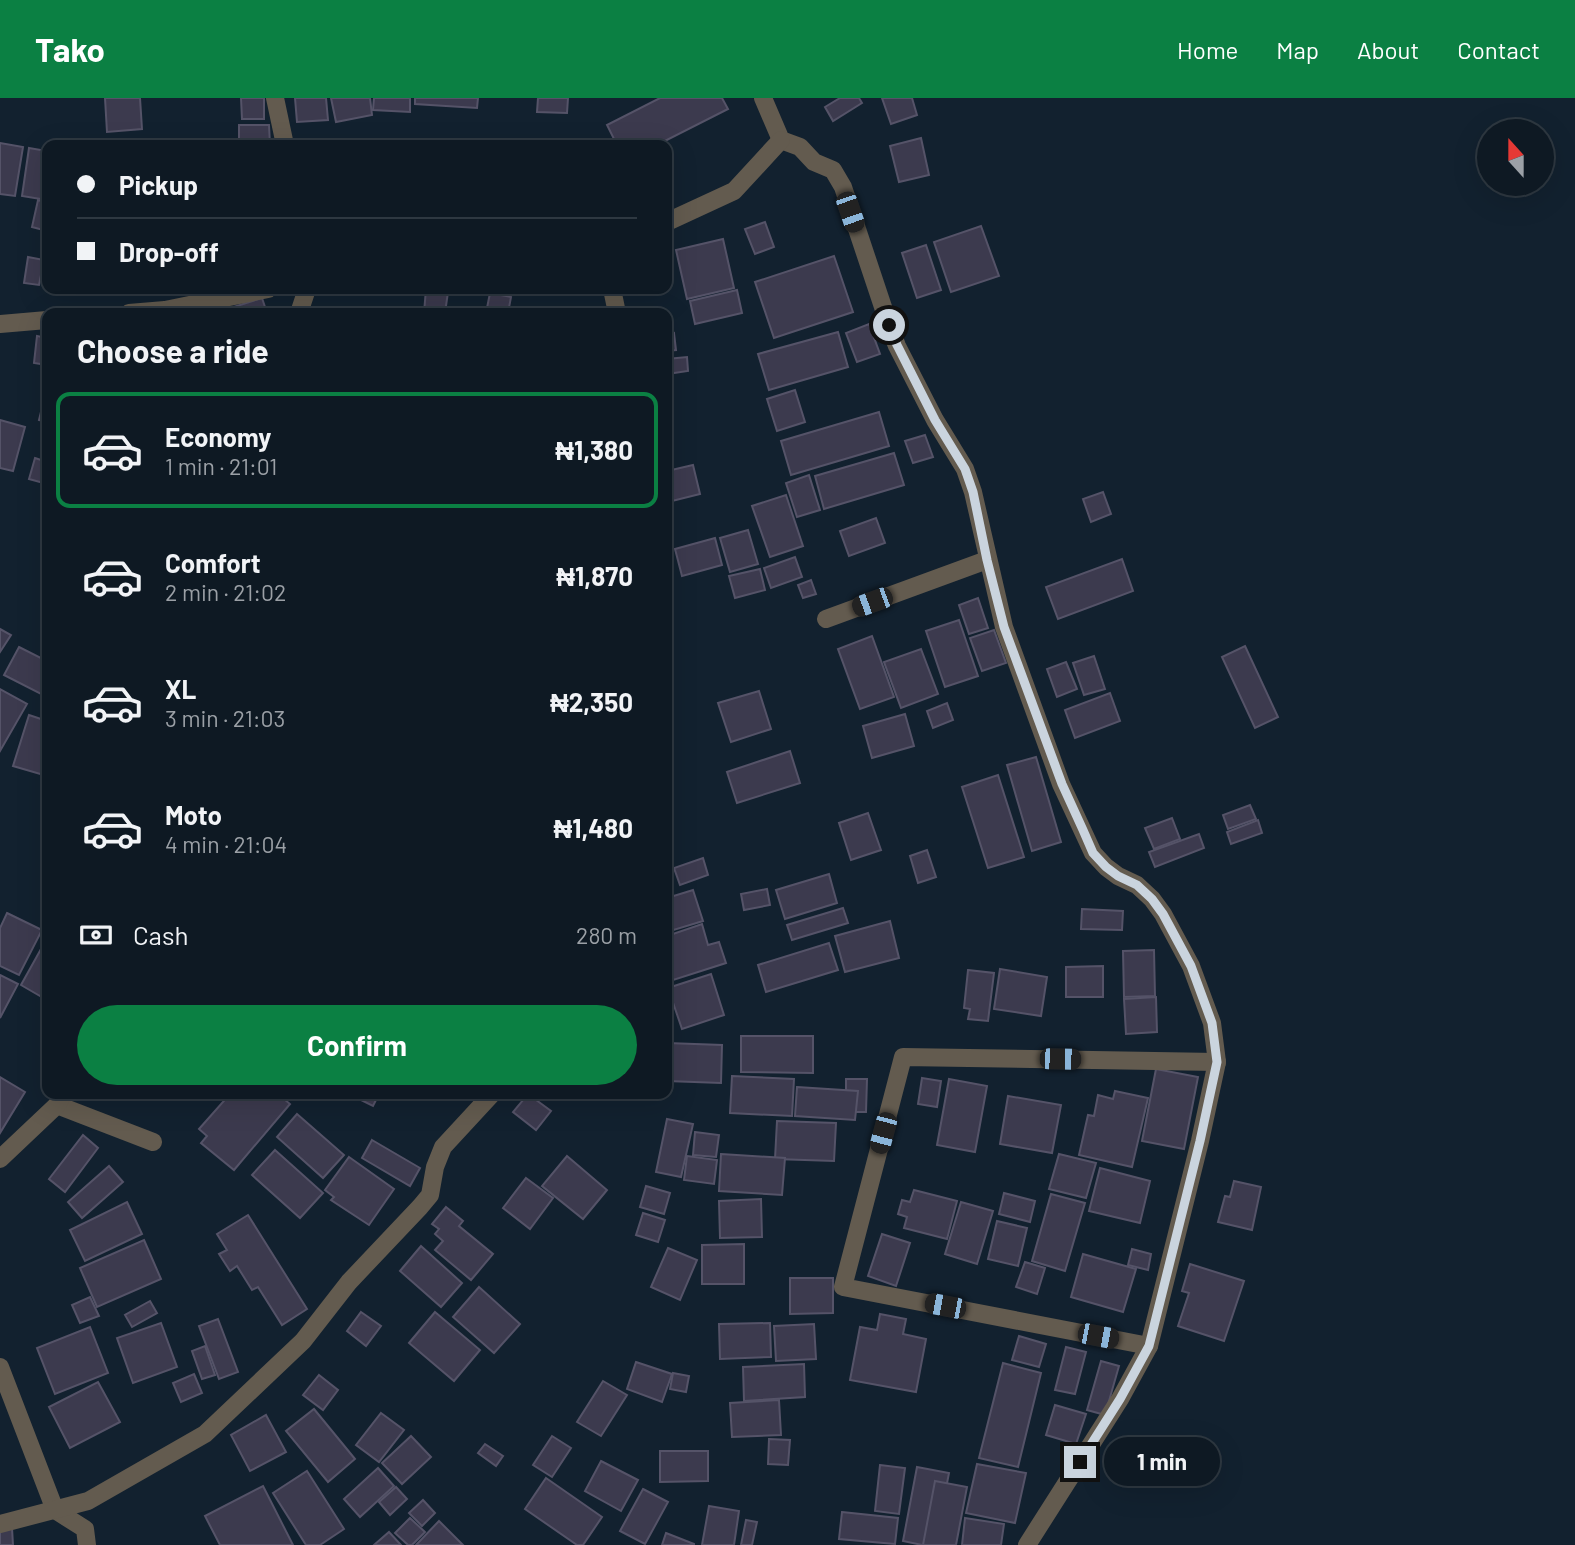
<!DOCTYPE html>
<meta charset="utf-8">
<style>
:root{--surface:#0e1923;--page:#17222b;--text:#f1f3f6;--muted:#9ba0a6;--line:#2e3841;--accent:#0b8043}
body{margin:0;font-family:Barlow,sans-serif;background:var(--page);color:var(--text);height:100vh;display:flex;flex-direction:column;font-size:26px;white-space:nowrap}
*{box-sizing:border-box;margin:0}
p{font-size:23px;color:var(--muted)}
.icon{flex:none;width:38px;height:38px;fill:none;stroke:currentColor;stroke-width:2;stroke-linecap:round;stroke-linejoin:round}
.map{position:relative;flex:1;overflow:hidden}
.sheet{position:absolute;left:42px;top:210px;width:630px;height:791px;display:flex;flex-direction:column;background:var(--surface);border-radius:14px;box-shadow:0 7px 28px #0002,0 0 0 2px var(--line)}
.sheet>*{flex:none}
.guide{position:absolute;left:42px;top:42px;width:630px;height:154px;border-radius:14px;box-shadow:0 7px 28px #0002,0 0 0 2px var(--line);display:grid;align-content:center;height:154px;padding:0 35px;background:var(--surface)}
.needle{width:46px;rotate:339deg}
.controls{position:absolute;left:1477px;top:21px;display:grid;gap:14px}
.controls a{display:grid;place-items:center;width:77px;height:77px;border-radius:50%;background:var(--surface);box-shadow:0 7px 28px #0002,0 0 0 2px var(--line);font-size:35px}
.end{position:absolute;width:32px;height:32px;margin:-16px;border:9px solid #cad4de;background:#111;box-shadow:0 0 0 4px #111}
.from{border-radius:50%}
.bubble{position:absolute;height:49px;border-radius:24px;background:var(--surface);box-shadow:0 7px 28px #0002,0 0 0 2px var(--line);font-size:23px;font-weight:700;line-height:49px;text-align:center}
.car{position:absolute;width:21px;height:42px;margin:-21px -10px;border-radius:9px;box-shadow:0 0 5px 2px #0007;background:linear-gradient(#222 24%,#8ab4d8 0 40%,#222 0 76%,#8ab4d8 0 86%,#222 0)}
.guide b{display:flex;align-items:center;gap:24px;height:66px;font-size:26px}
.guide b+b{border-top:2px solid var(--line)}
.guide i{width:18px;height:18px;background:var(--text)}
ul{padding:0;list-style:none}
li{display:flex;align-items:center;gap:21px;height:116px;margin:0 14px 10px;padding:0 21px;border:4px solid transparent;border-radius:14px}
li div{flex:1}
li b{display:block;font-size:26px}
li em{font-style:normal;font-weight:700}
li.current{border-color:var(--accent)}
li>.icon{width:63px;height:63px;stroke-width:1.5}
h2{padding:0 35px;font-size:32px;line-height:84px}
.pay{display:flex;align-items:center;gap:18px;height:77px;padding:0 35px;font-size:26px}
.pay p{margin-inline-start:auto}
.cta{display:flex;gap:14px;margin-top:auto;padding:14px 35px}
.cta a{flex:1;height:80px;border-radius:42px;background:var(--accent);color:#fff;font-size:28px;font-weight:700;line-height:80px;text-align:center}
header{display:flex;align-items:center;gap:42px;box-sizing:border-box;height:98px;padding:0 35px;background:var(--accent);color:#fff}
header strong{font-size:33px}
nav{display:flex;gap:38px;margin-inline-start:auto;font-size:24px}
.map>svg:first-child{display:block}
</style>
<header>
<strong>Tako</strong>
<nav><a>Home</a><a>Map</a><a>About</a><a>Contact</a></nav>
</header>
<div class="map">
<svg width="1575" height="1447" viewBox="0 0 1575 1447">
<rect width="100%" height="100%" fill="#12212f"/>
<!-- building -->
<g fill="#3c3a4e" stroke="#555368" stroke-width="2">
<path d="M105,0H140L142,31L107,34Z"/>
<path d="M241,0H264V21H242Z"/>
<path d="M295,0H326L328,22L297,24Z"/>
<path d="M331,0H370L372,17L336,24Z"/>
<path d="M374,0H410V14L373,12Z"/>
<path d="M415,0H478L477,10L415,6Z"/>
<path d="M538,0H568L567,15L537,14Z"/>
<path d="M660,0H722L728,11L657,47H617L607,27Z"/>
<path d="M840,0H859L862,5L833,23L825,9Z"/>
<path d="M882,0H912L917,17L891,26Z"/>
<path d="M239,27H269L270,47H239Z"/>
<path d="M921,40L929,77L899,84L890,48Z"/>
<path d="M236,43V47H201L200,44Z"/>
<path d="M0,45L23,49L15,98L0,96Z"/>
<path d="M29,50L47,53V102L22,98Z"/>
<path d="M38,102L47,105V133L32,129Z"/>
<path d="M765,124L774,149L755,156L745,131Z"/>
<path d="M981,128L999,178L951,194L934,144Z"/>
<path d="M723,141L734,190L687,201L676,152Z"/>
<path d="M926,147L941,192L917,200L902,155Z"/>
<path d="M834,158L853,214L774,240L755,184Z"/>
<path d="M28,159L44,162L39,187L24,185Z"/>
<path d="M426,191L448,194L445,215H424Z"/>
<path d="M737,192L742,215L695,226L690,203Z"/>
<path d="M490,195L511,199L508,215H486Z"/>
<path d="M262,200L267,215H222L221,213Z"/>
<path d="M869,226L880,256L857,264L846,235Z"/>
<path d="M838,234L848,269L769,292L758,256Z"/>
<path d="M674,235L676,252L667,253V236Z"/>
<path d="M37,238L47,240V267L34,265Z"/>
<path d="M687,259L688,273L667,276V261Z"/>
<path d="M47,289V324L39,322Z"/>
<path d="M795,292L805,324L777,333L767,301Z"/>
<path d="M879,314L889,348L791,377L781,343Z"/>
<path d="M0,322L25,329L13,373L0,370Z"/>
<path d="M925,337L933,359L913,365L905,343Z"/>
<path d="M894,355L904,387L824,411L815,378Z"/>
<path d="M35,360L47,364V386L29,381Z"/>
<path d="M693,367L700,396L668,404L667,373Z"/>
<path d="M809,377L820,412L797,419L786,385Z"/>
<path d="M1103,394L1111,416L1091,424L1083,401Z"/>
<path d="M786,397L803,448L770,459L752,408Z"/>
<path d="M876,420L885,445L849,458L840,433Z"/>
<path d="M748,432L758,466L730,474L720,440Z"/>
<path d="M715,440L722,467L682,478L675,451Z"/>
<path d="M795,459L802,479L771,490L764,470Z"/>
<path d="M1122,461L1133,493L1058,521L1046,489Z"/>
<path d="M760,471L765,492L735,500L729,478Z"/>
<path d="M811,482L816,496L803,500L798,487Z"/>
<path d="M978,500L988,530L969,536L959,507Z"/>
<path d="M959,522L978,578L945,589L926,533Z"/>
<path d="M0,531L11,537L0,554Z"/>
<path d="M994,532L1006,565L982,573L970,540Z"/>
<path d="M872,538L894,599L860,611L838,551Z"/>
<path d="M1245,548L1278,619L1255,630L1222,559Z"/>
<path d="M19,549L47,563V589L43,597L4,577Z"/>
<path d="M921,551L938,596L901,610L884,564Z"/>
<path d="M1094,558L1105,591L1084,597L1073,565Z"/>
<path d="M1066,564L1077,591L1057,599L1047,571Z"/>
<path d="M0,591L27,606L0,653Z"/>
<path d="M759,593L771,631L731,644L718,605Z"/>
<path d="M1110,595L1120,623L1075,640L1065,612Z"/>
<path d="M947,605L953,622L933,630L927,613Z"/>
<path d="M905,616L914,648L872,660L863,628Z"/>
<path d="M29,617L47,623V678L13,668Z"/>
<path d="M790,653L800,685L737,705L727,674Z"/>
<path d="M1036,659L1061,744L1032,753L1007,667Z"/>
<path d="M998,677L1024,759L988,770L962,689Z"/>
<path d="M1250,707L1256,721L1228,731L1223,717Z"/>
<path d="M868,715L881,752L851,762L839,725Z"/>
<path d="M1172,720L1180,741L1154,751L1145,730Z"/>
<path d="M1258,722L1262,735L1231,746L1227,734Z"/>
<path d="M1199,736L1204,750L1155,769L1149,754Z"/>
<path d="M927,752L936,779L918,785L910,758Z"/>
<path d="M703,760L708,777L680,787L674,770Z"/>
<path d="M829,776L837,805L785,821L776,792Z"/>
<path d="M767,791L770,807L744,812L741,796Z"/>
<path d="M693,792L703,823L667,834V800Z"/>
<path d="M843,810L848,825L792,842L787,827Z"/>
<path d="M1082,811L1123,813L1122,832L1081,831Z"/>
<path d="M7,815L42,832L19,877L0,868V830Z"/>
<path d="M890,823L899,860L845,874L835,838Z"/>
<path d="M702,826L708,847L719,844L726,865L667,884V838Z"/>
<path d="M46,842H47V902L21,887Z"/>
<path d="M829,845L838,872L766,894L758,867Z"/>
<path d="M1154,852L1155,898L1124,899L1123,853Z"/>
<path d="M1103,868V899H1066V869Z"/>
<path d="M1000,871L1047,879L1041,918L994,911Z"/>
<path d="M968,872L994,875L988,923L968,921L970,911L964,910Z"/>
<path d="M711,876L724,917L682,931L668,890Z"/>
<path d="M0,877L18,886L0,920Z"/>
<path d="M1156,899L1157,934L1126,936L1124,901Z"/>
<path d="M741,938H813V975L741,974Z"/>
<path d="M667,945L722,947L721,985L667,983Z"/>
<path d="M1156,971L1198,979L1184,1051L1142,1043Z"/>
<path d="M732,978L794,981L792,1018L730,1015Z"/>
<path d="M0,979L25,994L0,1035Z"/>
<path d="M922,980L941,983L937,1009L918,1006Z"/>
<path d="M846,981H867L866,1014H846Z"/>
<path d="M949,981L987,988L975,1054L937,1047Z"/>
<path d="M797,989L858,993L855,1022L795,1018Z"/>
<path d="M1115,993L1148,1000L1132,1069L1079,1057L1088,1017L1094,1018L1098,997L1113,1001Z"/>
<path d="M230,996H278L290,1006L234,1072L201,1045L207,1038L199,1031Z"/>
<path d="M349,996H379L373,1008Z"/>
<path d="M528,996L551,1013L536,1032L513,1014Z"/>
<path d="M1008,998L1061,1007L1052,1055L1000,1046Z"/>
<path d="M297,1016L344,1057L323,1080L277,1039Z"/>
<path d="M667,1021L693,1026L681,1079L656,1074Z"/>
<path d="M777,1023L836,1025L834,1063L775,1061Z"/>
<path d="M695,1034L719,1037L716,1059L693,1057Z"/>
<path d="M83,1037L98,1050L65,1094L49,1081Z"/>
<path d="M372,1042L420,1070L410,1088L362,1060Z"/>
<path d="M275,1052L323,1095L300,1120L252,1077Z"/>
<path d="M721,1056L785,1060L782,1097L719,1093Z"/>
<path d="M1059,1056L1096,1065L1086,1100L1049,1091Z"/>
<path d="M567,1058L607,1092L583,1121L542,1088Z"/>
<path d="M687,1058L717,1062L714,1086L684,1082Z"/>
<path d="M349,1059L394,1091L369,1127L331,1102L334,1099L325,1092Z"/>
<path d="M109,1068L123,1084L82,1120L68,1104Z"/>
<path d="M1100,1070L1150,1083L1140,1125L1089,1113Z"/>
<path d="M526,1080L553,1100L530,1131L503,1110Z"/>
<path d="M1234,1083L1261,1089L1252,1132L1218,1124L1225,1098L1230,1099Z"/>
<path d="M646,1088L670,1095L664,1116L640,1109Z"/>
<path d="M914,1092L957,1103L947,1141L904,1130L907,1119L898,1116L902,1102L910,1104Z"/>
<path d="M1004,1095L1035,1103L1030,1124L999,1116Z"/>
<path d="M1051,1096L1085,1105L1065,1173L1032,1163Z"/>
<path d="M761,1101L762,1139L720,1140L719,1103Z"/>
<path d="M127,1104L142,1136L85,1163L70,1132Z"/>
<path d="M961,1104L993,1113L977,1166L945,1156Z"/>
<path d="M446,1109L463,1123L459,1128L493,1156L471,1182L435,1152L443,1143L435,1136L439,1131L432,1126Z"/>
<path d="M643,1115L665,1122L658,1144L636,1137Z"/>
<path d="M248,1117L307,1211L282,1227L258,1189L252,1192L237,1168L230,1173L219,1156L227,1152L217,1136Z"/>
<path d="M997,1123L1027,1130L1018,1168L988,1161Z"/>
<path d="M882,1136L910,1145L896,1188L868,1178Z"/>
<path d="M144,1142L161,1181L97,1209L80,1170Z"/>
<path d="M744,1146V1186H702V1147Z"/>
<path d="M421,1148L462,1185L441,1209L400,1173Z"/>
<path d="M668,1150L697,1162L680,1202L651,1189Z"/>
<path d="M1132,1151L1151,1156L1148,1172L1128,1167Z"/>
<path d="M1083,1156L1136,1171L1123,1214L1071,1199Z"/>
<path d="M1025,1164L1045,1170L1037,1196L1016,1189Z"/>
<path d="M1190,1166L1244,1183L1224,1243L1178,1228L1189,1195L1182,1193Z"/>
<path d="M790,1180H833V1215L790,1216Z"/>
<path d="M479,1189L520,1226L494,1255L453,1219Z"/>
<path d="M90,1199L99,1218L80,1225L72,1207Z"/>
<path d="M150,1203L157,1215L132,1229L125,1217Z"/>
<path d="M361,1214L381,1228L366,1248L347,1233Z"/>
<path d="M435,1214L480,1252L454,1283L409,1245Z"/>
<path d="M880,1216L906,1221L903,1236L926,1241L916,1294L850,1282L860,1229L877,1232Z"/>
<path d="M218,1221L238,1274L219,1281L199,1228Z"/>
<path d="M161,1225L177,1269L133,1285L117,1240Z"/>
<path d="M770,1225L771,1259L720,1261L719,1226Z"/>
<path d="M814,1226L816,1261L776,1263L774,1228Z"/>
<path d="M90,1229L108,1275L55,1296L37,1250Z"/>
<path d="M1019,1238L1046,1246L1039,1269L1012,1262Z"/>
<path d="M205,1248L215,1277L202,1281L192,1253Z"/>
<path d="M1066,1249L1086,1254L1075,1296L1055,1292Z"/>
<path d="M1101,1263L1119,1268L1105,1317L1087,1312Z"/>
<path d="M636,1264L672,1276L662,1304L627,1291Z"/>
<path d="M1003,1265L1041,1275L1018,1369L979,1360Z"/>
<path d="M804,1266L805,1299L744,1303L743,1269Z"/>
<path d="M673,1275L689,1278L686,1294L670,1291Z"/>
<path d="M194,1276L202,1295L181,1304L173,1285Z"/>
<path d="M319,1277L338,1292L323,1312L303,1297Z"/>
<path d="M603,1283L627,1297L601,1338L577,1324Z"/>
<path d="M98,1284L120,1324L70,1350L49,1309Z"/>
<path d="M779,1302L781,1337L732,1339L730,1305Z"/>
<path d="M1055,1307L1086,1316L1076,1346L1046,1337Z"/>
<path d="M314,1311L355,1361L328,1384L286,1333Z"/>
<path d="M381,1315L404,1332L379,1364L356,1347Z"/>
<path d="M266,1317L286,1354L250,1373L231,1337Z"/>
<path d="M411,1338L431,1359L402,1386L382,1365Z"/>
<path d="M552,1338L571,1350L552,1379L533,1367Z"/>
<path d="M769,1341L790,1342L788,1367L768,1366Z"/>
<path d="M485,1346L503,1358L496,1368L478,1355Z"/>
<path d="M660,1353H708V1383L660,1384Z"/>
<path d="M601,1363L638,1382L621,1413L585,1393Z"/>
<path d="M977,1366L1026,1375L1015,1425L966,1415Z"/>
<path d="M880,1367L905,1370L899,1416L875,1413Z"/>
<path d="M917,1369L949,1375L935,1447H922L903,1443Z"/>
<path d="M378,1370L394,1388L360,1419L344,1401Z"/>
<path d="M307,1373L344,1431L320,1447H306L273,1395Z"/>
<path d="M546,1380L602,1419L583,1447H577L525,1411Z"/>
<path d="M935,1383L967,1389L956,1447H923Z"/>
<path d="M263,1388L293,1447H220L205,1418Z"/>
<path d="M396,1389L407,1401L390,1417L379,1404Z"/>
<path d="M643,1391L668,1404L645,1446L620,1433Z"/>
<path d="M423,1402L435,1415L422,1428L409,1415Z"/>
<path d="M709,1408L739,1413L734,1447H702Z"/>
<path d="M842,1414L898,1420L895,1446L839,1441Z"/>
<path d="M410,1420L425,1434L412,1447H408L395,1435Z"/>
<path d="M965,1420L1004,1426L1001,1447H962Z"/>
<path d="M746,1422L757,1424L752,1447H741Z"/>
<path d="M439,1423L463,1447H416Z"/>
<path d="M12,1430L13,1447H0V1432Z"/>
<path d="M389,1434L401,1447H374Z"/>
<path d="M666,1435L694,1446V1447H662Z"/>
</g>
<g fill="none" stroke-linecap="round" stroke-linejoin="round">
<!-- minor -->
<g stroke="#635b4f" stroke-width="18">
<path d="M275,0L285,47"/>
<path d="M763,0L781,42L800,49L814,64L833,72L843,89L889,227L897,248L935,322L965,371L973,394L1004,529L1061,686L1093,755L1106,769L1118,778L1137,787L1152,801L1163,816L1191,868L1212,925L1217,964L1200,1043L1149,1248L1120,1301L1027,1447"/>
<path d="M667,124L734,93L781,42"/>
<path d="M612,191L617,215"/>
<path d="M129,215L165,212L268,191"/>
<path d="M299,215L307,191"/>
<path d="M0,226L47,222"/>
<path d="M826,521L987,462"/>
<path d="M57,1007L153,1044"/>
<path d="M0,1061L57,1007L63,996"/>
<path d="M1149,1248L843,1189L903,959L1217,964"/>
<path d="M0,1269L55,1412L85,1431L87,1447"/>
<path d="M0,1426L88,1403L205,1336L303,1243L349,1184L420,1109L430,1097L435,1069L443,1049L492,996"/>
</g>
</g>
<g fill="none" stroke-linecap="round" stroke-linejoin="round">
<!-- route -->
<path stroke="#cad4de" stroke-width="9" d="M889,227L897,247L935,322L965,371L973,394L987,462L1004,529L1062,686L1083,732L1093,755L1106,769L1118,778L1137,787L1152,801L1163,816L1191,868L1212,925L1217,964L1200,1043L1149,1248L1120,1301L1080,1364"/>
</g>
</svg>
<div class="controls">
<a><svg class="needle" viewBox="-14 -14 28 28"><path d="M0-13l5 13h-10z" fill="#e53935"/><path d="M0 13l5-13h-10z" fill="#9ba0a6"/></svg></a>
</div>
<i class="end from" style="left:889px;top:227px"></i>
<i class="end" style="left:1080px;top:1364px"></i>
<div class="bubble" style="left:1104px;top:1339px;width:116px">1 min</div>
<i class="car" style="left:850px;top:114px;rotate:161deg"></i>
<i class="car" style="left:872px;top:504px;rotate:250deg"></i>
<i class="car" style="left:1060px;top:961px;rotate:91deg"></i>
<i class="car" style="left:883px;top:1035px;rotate:195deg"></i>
<i class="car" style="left:945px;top:1208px;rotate:281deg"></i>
<i class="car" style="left:1098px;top:1238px;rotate:101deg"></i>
<div class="guide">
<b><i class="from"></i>Pickup</b>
<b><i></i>Drop-off</b>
</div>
<section class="sheet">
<h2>Choose a ride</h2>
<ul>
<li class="current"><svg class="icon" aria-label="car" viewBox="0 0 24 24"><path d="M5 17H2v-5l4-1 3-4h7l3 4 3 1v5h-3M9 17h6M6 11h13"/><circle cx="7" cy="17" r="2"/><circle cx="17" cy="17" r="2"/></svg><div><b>Economy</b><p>1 min · 21:01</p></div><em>₦1,380</em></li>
<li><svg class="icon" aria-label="car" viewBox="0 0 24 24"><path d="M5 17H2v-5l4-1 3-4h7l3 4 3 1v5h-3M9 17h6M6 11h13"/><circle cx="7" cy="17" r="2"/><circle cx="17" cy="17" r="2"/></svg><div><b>Comfort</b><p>2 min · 21:02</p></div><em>₦1,870</em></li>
<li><svg class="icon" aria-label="car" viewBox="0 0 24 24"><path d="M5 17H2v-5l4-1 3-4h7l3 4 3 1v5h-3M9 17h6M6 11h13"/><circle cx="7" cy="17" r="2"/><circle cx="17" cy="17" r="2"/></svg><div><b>XL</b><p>3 min · 21:03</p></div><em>₦2,350</em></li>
<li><svg class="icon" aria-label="car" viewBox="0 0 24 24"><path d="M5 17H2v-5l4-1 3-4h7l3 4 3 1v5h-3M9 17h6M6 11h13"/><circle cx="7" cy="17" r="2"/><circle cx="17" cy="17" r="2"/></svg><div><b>Moto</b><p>4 min · 21:04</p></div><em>₦1,480</em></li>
</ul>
<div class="pay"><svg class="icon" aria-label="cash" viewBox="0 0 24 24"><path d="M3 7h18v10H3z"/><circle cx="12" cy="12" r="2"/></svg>Cash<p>280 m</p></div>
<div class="cta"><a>Confirm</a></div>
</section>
</div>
